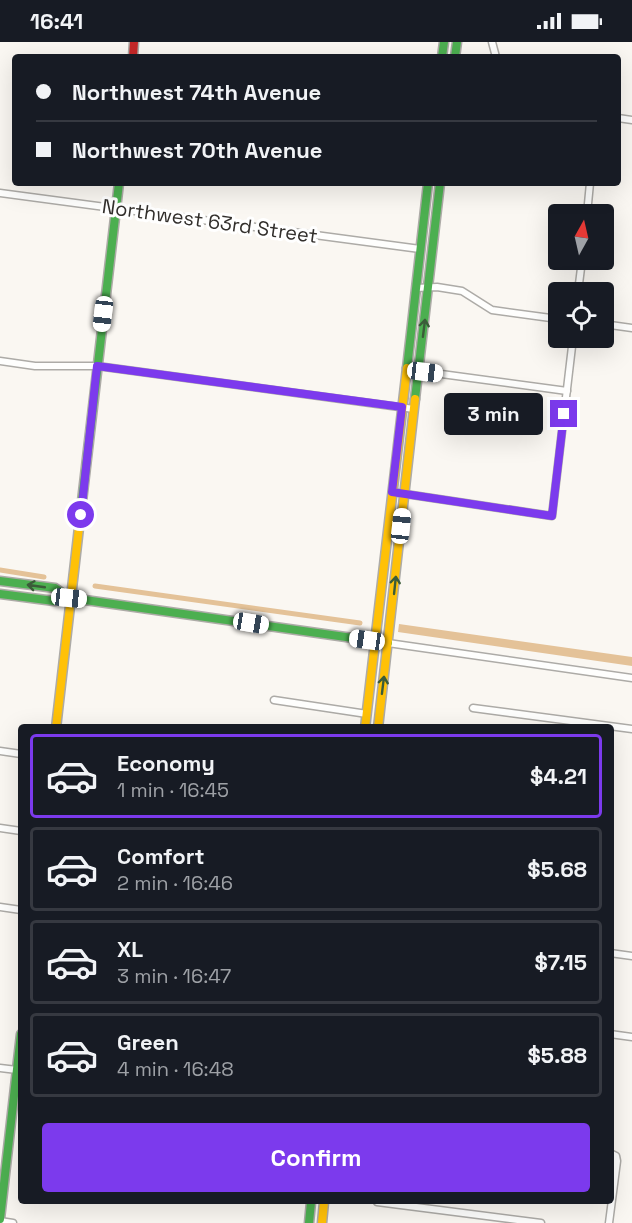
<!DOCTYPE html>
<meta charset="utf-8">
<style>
:root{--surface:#171b24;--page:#20242c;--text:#f1f3f6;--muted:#9ea1a6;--line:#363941;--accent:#7c3aed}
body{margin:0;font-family:"Space Grotesk",sans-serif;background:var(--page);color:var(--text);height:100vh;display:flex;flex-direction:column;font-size:22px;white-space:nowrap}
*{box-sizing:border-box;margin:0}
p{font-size:20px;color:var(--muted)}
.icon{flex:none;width:33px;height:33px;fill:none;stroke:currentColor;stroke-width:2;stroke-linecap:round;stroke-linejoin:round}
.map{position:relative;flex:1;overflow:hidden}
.panel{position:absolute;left:18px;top:682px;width:596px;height:480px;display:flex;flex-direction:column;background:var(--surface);border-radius:6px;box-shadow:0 6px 24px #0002}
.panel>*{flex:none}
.banner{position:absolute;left:12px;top:12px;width:609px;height:132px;border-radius:6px;box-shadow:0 6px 24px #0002;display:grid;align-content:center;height:132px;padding:0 24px;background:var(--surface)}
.needle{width:39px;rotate:8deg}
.fabs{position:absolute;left:548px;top:162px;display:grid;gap:12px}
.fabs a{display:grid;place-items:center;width:66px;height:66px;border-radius:6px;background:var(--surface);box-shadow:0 6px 24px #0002;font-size:30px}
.end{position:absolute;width:27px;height:27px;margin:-14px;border:8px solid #7c3aed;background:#fff;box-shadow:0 0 0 3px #fff}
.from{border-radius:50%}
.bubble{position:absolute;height:42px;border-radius:6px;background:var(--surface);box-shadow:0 6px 24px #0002;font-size:20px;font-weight:800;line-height:42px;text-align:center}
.car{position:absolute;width:18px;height:36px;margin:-18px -9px;border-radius:8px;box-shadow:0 0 4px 2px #0007;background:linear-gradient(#fff 24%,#345 0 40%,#fff 0 76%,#345 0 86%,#fff 0)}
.banner b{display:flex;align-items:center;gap:21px;height:57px;font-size:22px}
.banner b+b{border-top:2px solid var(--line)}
.banner i{width:15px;height:15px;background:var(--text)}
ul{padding:10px 0 0;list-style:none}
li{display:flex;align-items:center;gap:18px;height:84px;margin:0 12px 9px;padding:0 12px;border:3px solid var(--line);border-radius:6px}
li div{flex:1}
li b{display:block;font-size:22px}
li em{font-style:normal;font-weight:800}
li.active{border-color:var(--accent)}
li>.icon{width:54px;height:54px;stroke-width:1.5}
.button{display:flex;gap:12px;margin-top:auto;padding:12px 24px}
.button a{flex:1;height:69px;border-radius:6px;background:var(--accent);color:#fff;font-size:24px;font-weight:800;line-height:69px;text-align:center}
.status{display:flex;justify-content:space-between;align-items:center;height:42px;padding:0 30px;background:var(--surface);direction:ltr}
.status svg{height:16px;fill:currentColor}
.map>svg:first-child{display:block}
</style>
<div class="status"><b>16:41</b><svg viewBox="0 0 49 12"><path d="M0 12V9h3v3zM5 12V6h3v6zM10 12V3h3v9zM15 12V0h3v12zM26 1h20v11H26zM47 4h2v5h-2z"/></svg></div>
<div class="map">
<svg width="632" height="1181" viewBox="0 0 632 1181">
<rect width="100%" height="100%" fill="#faf7f2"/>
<!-- water -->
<path fill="#e4c298" d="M399,582L632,615V624L398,590Z"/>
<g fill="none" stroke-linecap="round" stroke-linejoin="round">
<!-- canal -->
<g stroke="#e4c298" stroke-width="5">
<path d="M0,528L44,535"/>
<path d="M95,544L360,581"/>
</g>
<!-- street casing -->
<g stroke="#adaba7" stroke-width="9">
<g id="street">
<path d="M492,0L496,15"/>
<path d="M618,76L632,78"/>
<path d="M0,151L420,207"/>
<path d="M587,172L590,141"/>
<path d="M416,246L437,245L462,249L492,268L558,277"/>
<path d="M578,250L582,218"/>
<path d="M603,282L632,286"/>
<path d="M0,319L35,324H97L414,367"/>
<path d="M419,329L567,349"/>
<path d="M392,450L552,474L573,296"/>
<path d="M388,601L632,636"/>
<path d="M274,658L367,672"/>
<path d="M473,666L632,687"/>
<path d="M0,709L21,712"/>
<path d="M0,786L21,789"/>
<path d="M0,865L21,868"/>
<path d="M610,911L632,914"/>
<path d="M610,992L632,995"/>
<path d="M0,1026L17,1028"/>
<path d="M377,1160L541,1181"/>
<path d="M0,1179L13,1181"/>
<path d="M609,1181L617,1119L616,1114L610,1111"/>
</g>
</g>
<!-- fast casing -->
<g stroke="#adaba7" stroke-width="11">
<g id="fast">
<path d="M442,15L444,0"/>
<path d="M455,15L457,0"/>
<path d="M407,326L428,141"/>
<path d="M415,357L440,141"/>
<path d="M81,468L119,141"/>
<path d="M0,539L55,546L69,556"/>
<path d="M0,552L54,559L69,556L85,558L388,601"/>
<path d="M0,1177L21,992"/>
<path d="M309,1181L311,1160"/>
</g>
</g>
<!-- slow casing -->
<g stroke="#adaba7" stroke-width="11">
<g id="slow">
<path d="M56,686L81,468"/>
<path d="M365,686L407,326"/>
<path d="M378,686L415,357"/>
<path d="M322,1181L324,1160"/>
</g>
</g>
<!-- jam casing -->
<g stroke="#adaba7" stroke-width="11">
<path id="jam" d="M133,15L134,0"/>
</g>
<!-- street -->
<use href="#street" stroke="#fefefd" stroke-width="6"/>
<!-- fast -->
<use href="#fast" stroke="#4caf50" stroke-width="8"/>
<!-- slow -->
<use href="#slow" stroke="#ffc107" stroke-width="8"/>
<!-- jam -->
<use href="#jam" stroke="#c62828" stroke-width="8"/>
</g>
<!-- one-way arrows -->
<defs><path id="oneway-shaft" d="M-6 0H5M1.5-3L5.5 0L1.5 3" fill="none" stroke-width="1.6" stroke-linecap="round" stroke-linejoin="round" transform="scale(1.5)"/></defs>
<g stroke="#3b5c39">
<use href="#oneway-shaft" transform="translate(424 286) rotate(-83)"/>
<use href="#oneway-shaft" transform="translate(395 543) rotate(-84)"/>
<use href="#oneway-shaft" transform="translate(36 544) rotate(-172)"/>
<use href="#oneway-shaft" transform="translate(383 643) rotate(-83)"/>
</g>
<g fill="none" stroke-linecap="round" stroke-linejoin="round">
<!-- route -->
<path stroke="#7c3aed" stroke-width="8" d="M81,473L97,324L402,365L392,450L552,474L564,372"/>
</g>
<g text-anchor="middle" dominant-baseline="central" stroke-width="6" stroke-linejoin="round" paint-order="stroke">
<!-- street labels -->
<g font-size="20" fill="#322f2c" stroke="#fff">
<text transform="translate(210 179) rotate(8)">Northwest 63rd Street</text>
</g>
</g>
</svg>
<div class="fabs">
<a><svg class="needle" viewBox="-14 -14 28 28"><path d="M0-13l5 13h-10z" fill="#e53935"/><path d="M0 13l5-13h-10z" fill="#9ea1a6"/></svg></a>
<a><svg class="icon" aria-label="locate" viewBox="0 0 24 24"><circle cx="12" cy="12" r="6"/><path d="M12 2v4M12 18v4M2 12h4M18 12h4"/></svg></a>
</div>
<i class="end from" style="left:81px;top:473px"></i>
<i class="end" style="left:564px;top:372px"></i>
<div class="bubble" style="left:444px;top:351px;width:99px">3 min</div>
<i class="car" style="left:103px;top:272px;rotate:187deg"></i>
<i class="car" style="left:425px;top:330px;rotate:97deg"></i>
<i class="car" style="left:401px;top:484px;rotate:6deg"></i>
<i class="car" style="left:69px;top:556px;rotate:96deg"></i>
<i class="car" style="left:251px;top:581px;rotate:99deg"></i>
<i class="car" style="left:367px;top:598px;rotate:278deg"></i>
<div class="banner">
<b><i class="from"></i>Northwest 74th Avenue</b>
<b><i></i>Northwest 70th Avenue</b>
</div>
<section class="panel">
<ul>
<li class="active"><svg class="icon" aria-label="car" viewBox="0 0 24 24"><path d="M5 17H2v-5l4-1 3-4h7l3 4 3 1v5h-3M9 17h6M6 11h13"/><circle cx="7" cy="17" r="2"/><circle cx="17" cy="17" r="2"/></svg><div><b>Economy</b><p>1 min · 16:45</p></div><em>$4.21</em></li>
<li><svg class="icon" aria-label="car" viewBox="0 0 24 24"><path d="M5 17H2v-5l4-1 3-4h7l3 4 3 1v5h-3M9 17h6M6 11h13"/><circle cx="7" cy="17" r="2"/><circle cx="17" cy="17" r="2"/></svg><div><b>Comfort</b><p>2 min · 16:46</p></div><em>$5.68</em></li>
<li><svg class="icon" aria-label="car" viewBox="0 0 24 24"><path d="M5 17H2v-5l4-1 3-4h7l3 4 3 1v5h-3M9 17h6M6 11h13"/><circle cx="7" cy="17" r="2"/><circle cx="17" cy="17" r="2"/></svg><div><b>XL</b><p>3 min · 16:47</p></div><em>$7.15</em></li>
<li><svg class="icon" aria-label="car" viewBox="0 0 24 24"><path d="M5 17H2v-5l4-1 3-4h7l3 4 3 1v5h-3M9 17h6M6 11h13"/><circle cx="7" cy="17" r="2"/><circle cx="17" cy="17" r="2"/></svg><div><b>Green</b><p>4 min · 16:48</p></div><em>$5.88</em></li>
</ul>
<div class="button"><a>Confirm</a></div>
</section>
</div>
